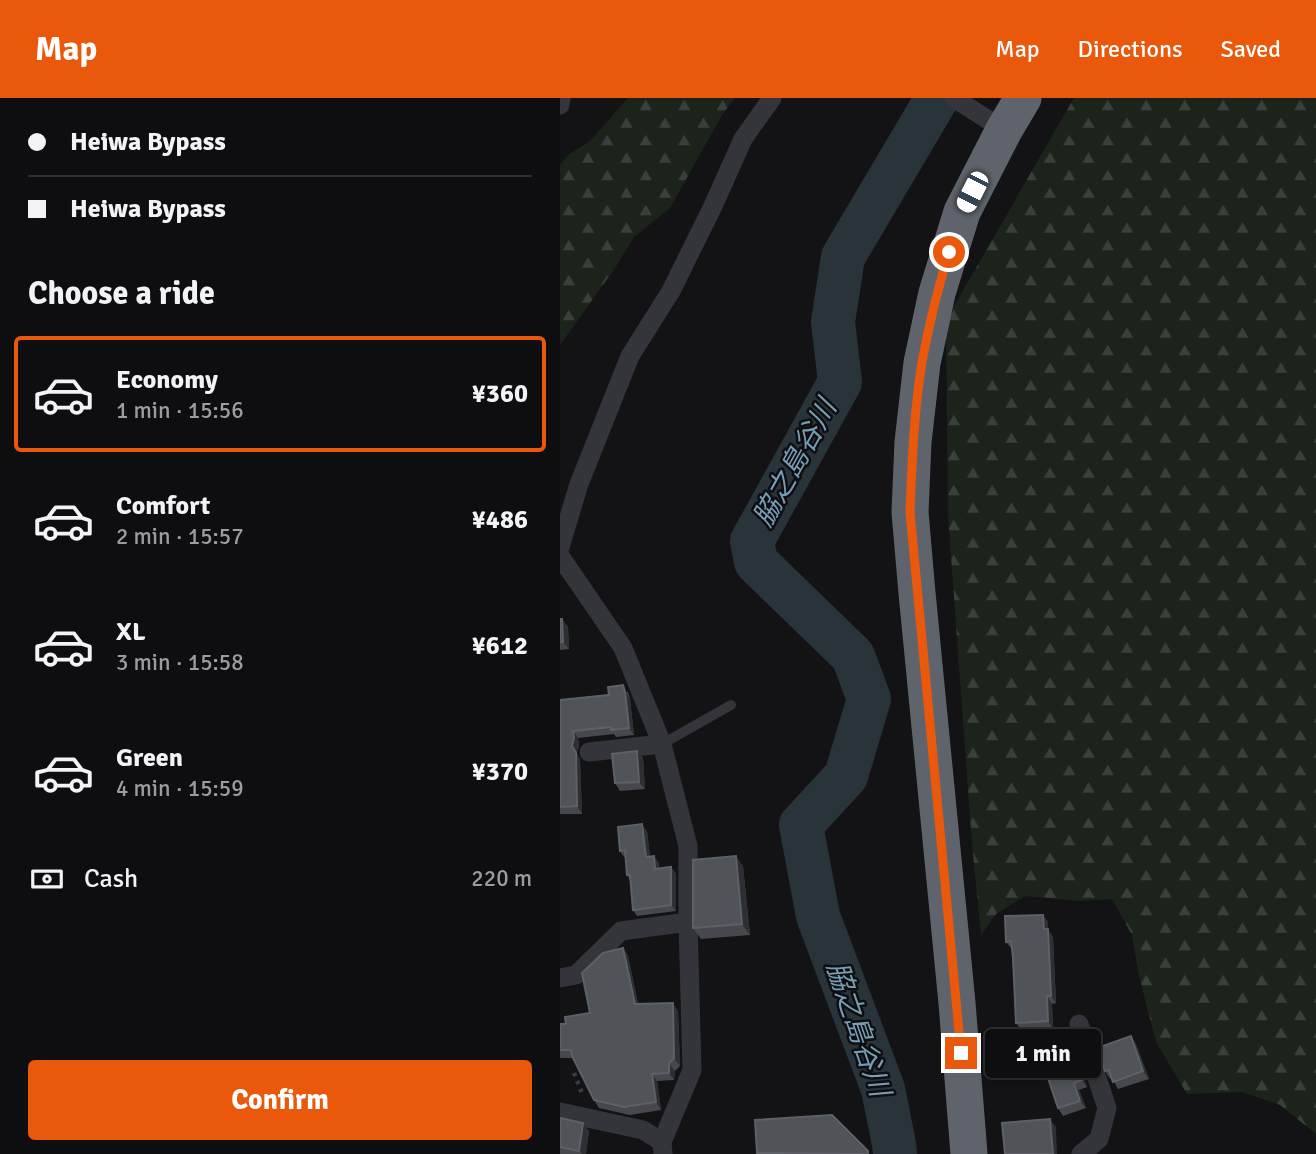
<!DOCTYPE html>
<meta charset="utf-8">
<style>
:root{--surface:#0e0e10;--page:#1c1c1e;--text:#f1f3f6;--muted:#9b9c9f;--line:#2e2e30;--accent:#ea580c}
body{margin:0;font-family:Signika,"Noto Sans JP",sans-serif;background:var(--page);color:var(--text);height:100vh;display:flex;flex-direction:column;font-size:26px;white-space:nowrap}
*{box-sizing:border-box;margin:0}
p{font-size:23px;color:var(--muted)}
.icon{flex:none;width:38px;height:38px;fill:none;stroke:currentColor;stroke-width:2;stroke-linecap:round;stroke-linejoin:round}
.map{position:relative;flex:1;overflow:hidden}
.side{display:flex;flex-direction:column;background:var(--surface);width:560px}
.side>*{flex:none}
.banner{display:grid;align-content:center;height:154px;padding:0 28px;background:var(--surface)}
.end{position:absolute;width:32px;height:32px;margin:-16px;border:9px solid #ea580c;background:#fff;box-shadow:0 0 0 4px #fff}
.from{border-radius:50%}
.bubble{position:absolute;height:49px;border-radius:7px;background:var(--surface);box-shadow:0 4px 10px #0003,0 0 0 2px var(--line);font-size:23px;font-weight:800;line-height:49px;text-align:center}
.car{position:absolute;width:21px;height:42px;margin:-21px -10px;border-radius:9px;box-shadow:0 0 5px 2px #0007;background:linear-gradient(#fff 24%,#345 0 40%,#fff 0 76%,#345 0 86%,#fff 0)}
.banner b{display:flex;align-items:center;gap:24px;height:66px;font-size:26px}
.banner b+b{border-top:2px solid var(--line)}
.banner i{width:18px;height:18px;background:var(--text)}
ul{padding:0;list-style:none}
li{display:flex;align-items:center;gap:21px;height:116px;margin:0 14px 10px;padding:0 14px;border:4px solid transparent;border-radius:7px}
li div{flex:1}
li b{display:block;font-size:26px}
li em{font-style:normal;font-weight:800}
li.selected{border-color:var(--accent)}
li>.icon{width:63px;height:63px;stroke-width:1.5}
h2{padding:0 28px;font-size:32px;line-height:84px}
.pay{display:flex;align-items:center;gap:18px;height:77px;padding:0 28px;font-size:26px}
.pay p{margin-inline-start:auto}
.action{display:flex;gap:14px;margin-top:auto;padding:14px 28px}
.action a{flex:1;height:80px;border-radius:7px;background:var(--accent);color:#fff;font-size:28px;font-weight:800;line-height:80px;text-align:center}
header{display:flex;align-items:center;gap:42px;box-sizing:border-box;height:98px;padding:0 35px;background:var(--accent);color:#fff}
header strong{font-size:33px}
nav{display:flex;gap:38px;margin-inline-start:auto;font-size:24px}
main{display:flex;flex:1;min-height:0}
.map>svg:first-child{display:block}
</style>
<header>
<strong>Map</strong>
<nav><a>Map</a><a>Directions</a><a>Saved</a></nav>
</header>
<main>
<section class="side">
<div class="banner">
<b><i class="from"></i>Heiwa Bypass</b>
<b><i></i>Heiwa Bypass</b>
</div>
<h2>Choose a ride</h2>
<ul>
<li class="selected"><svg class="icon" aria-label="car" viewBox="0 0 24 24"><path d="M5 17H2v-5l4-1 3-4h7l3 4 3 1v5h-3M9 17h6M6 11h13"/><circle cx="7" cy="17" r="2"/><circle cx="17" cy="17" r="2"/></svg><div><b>Economy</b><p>1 min · 15:56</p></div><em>¥360</em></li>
<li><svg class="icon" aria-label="car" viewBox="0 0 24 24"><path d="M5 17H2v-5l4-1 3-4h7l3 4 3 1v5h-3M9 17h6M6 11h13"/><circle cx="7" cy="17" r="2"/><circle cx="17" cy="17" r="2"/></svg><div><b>Comfort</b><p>2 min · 15:57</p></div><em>¥486</em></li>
<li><svg class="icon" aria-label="car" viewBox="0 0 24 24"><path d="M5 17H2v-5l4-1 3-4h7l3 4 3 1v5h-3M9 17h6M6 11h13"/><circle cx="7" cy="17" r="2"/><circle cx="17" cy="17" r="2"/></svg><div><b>XL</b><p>3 min · 15:58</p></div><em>¥612</em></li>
<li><svg class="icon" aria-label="car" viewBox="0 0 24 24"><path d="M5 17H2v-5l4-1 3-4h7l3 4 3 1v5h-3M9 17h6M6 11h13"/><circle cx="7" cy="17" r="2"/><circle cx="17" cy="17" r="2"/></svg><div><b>Green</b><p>4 min · 15:59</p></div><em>¥370</em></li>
</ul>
<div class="pay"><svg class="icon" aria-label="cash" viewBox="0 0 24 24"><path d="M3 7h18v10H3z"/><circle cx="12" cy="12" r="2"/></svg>Cash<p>220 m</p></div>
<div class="action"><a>Confirm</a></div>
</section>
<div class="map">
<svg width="756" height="1056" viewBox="0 0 756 1056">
<defs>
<pattern id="forest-firs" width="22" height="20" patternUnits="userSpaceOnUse" patternTransform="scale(1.75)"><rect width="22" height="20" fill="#1b231b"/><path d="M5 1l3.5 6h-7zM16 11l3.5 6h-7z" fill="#39403a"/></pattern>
</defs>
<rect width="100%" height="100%" fill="#131315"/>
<!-- forest -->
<g fill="url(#forest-firs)">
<path d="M68,0H175L162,17L110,110L74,139L55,170L0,247V67L8,57L30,43Z"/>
<path d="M514,0H756V1036L720,1007L682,994L627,996L596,944L579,878L572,837L552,801L521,803L465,798L436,816L421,837L412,746L388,417L386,222Z"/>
</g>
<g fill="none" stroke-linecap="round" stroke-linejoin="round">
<!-- river -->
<path stroke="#28343a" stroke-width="44" d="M335,1056L334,1046L323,991L258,818L241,727L286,678L309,601L293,558L196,464L192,443L280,284L273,224L283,159L377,0"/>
<!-- path -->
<path stroke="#393c41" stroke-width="4.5" stroke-dasharray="3.5 5" stroke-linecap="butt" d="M14,975L23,998"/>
<!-- lane -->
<path stroke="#33353a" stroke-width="10" d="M102,646L171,607"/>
<!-- street -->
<g stroke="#33353a" stroke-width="19">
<path d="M394,0L444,32"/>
<path d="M0,7L1,0"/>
<path d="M0,449L19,386L70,258L111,193L153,108L183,41L212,0"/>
<path d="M0,458L63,550L102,646L128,748V824L132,972L102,1044L103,1056"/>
<path d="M29,654L102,646"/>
<path d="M0,880L16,877L61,833L128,824"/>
<path d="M519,926L547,1010L539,1041L521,1056"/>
<path d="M0,1014L83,1032L102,1044"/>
</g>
<!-- highway -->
<path stroke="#5f646c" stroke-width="37" d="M409,1056L397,905L357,495L350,414L353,344L362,265L377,195L402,114L444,32L463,0"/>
</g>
<!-- wall -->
<g fill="#46484d">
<path d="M0,521L8,529L9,551L0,552Z"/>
<path d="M68,594L70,601L74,637L56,639L54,636L18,640L19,648L17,655L20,662L22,716H0V602Z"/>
<path d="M77,653L83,660L85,691L60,693L55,685Z"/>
<path d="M87,733L90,759L99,765V771L111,769L116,776V813L77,818L73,812L70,782L67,777L66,759H64L60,753Z"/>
<path d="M183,768L190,837L141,841L133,830Z"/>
<path d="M483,817L488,824V832L493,839L496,905L492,906L493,931L462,933L456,925L452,851L446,844Z"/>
<path d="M63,850L68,858L78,906L118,913L120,968L115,973L114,982L97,983L101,1012L70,1017L39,1010L34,1002L13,960H0V926H6L30,915Z"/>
<path d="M576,946L589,981L558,991L552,980L550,981L545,973Z"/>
<path d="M514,958L519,965L527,989L519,992L526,1010L503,1018L498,1010Z"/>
<path d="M0,1020L29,1033L26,1056H0Z"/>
</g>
<!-- shaded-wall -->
<g fill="#2d2f32">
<path d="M2,521L8,529L9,551L3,544Z"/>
<path d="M63,587L70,601L74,637L69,630Z"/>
<path d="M13,633L18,640L19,648L17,655L20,662L22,716L17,708L12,648Z"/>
<path d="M77,653L83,660L85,691L79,684Z"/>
<path d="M82,726L87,733L91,766L86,759Z"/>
<path d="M94,758L99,765L100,778L95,771Z"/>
<path d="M176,758L183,768L190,837L182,826Z"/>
<path d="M111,769L116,776V813L111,807Z"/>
<path d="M483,817L488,824V832L493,839L496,905L491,898Z"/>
<path d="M63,850L68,858L80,914L75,906Z"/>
<path d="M487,898L492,906L493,931L488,923Z"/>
<path d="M113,905L118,913L120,968L114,960Z"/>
<path d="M571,938L576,946L589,981L583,973Z"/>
<path d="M514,958L519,965L527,989L522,982Z"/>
<path d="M109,965L115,973L114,982L109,975Z"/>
<path d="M92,976L97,983L101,1012L96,1004Z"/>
<path d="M514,985L519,992L526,1010L520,1003Z"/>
<path d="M490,1021L496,1029L497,1056H493Z"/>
<path d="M23,1025L29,1033L26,1056H22L19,1053Z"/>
</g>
<!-- building -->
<g fill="#505358" stroke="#5d6167" stroke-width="2">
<path d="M0,521H2L3,544H0Z"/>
<path d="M63,587L65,594L69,630L51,632V629L13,633L14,640L12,648L16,655L17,708L0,709V602L49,597L48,589Z"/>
<path d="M77,653L79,684L55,685L52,656Z"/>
<path d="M82,726L86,759L94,758L95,771L111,769V807L73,812L70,777H67L65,752L60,753L58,729Z"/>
<path d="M176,758L182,826L133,830V762Z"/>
<path d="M483,817L484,831H488L491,898H487L488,923L456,925L453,860L451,843L446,844L445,818Z"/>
<path d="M63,850L75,906L113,905L114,960L109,965V975L92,976L96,1004L64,1009L34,1002L12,958L11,952H0V926H6L5,919L30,915L22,875L43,855Z"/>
<path d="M571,938L583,973L553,984L549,972L545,973L537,950Z"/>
<path d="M514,958L522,982L514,985L520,1003L498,1010L484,968Z"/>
<path d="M272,1017L308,1053V1056L197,1055L195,1022Z"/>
<path d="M0,1020L23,1025L19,1053L0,1049Z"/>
<path d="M490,1021L493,1056H445L442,1025Z"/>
</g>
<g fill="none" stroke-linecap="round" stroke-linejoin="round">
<!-- route -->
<path stroke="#ea580c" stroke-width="9" d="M389,154C378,190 369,227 362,264C354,313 352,364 350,414L401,955"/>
</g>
<g text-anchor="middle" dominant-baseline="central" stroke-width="5" stroke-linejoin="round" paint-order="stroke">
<!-- water labels -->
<g font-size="28" font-style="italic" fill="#769eb6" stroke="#0e0e10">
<text transform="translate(235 365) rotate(-61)">脇之島谷川</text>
<text transform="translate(298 931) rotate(71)">脇之島谷川</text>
</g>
</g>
</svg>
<i class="end from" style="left:389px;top:154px"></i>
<i class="end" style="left:401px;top:955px"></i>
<div class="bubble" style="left:425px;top:931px;width:116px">1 min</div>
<i class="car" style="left:412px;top:94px;rotate:207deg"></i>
</div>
</main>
